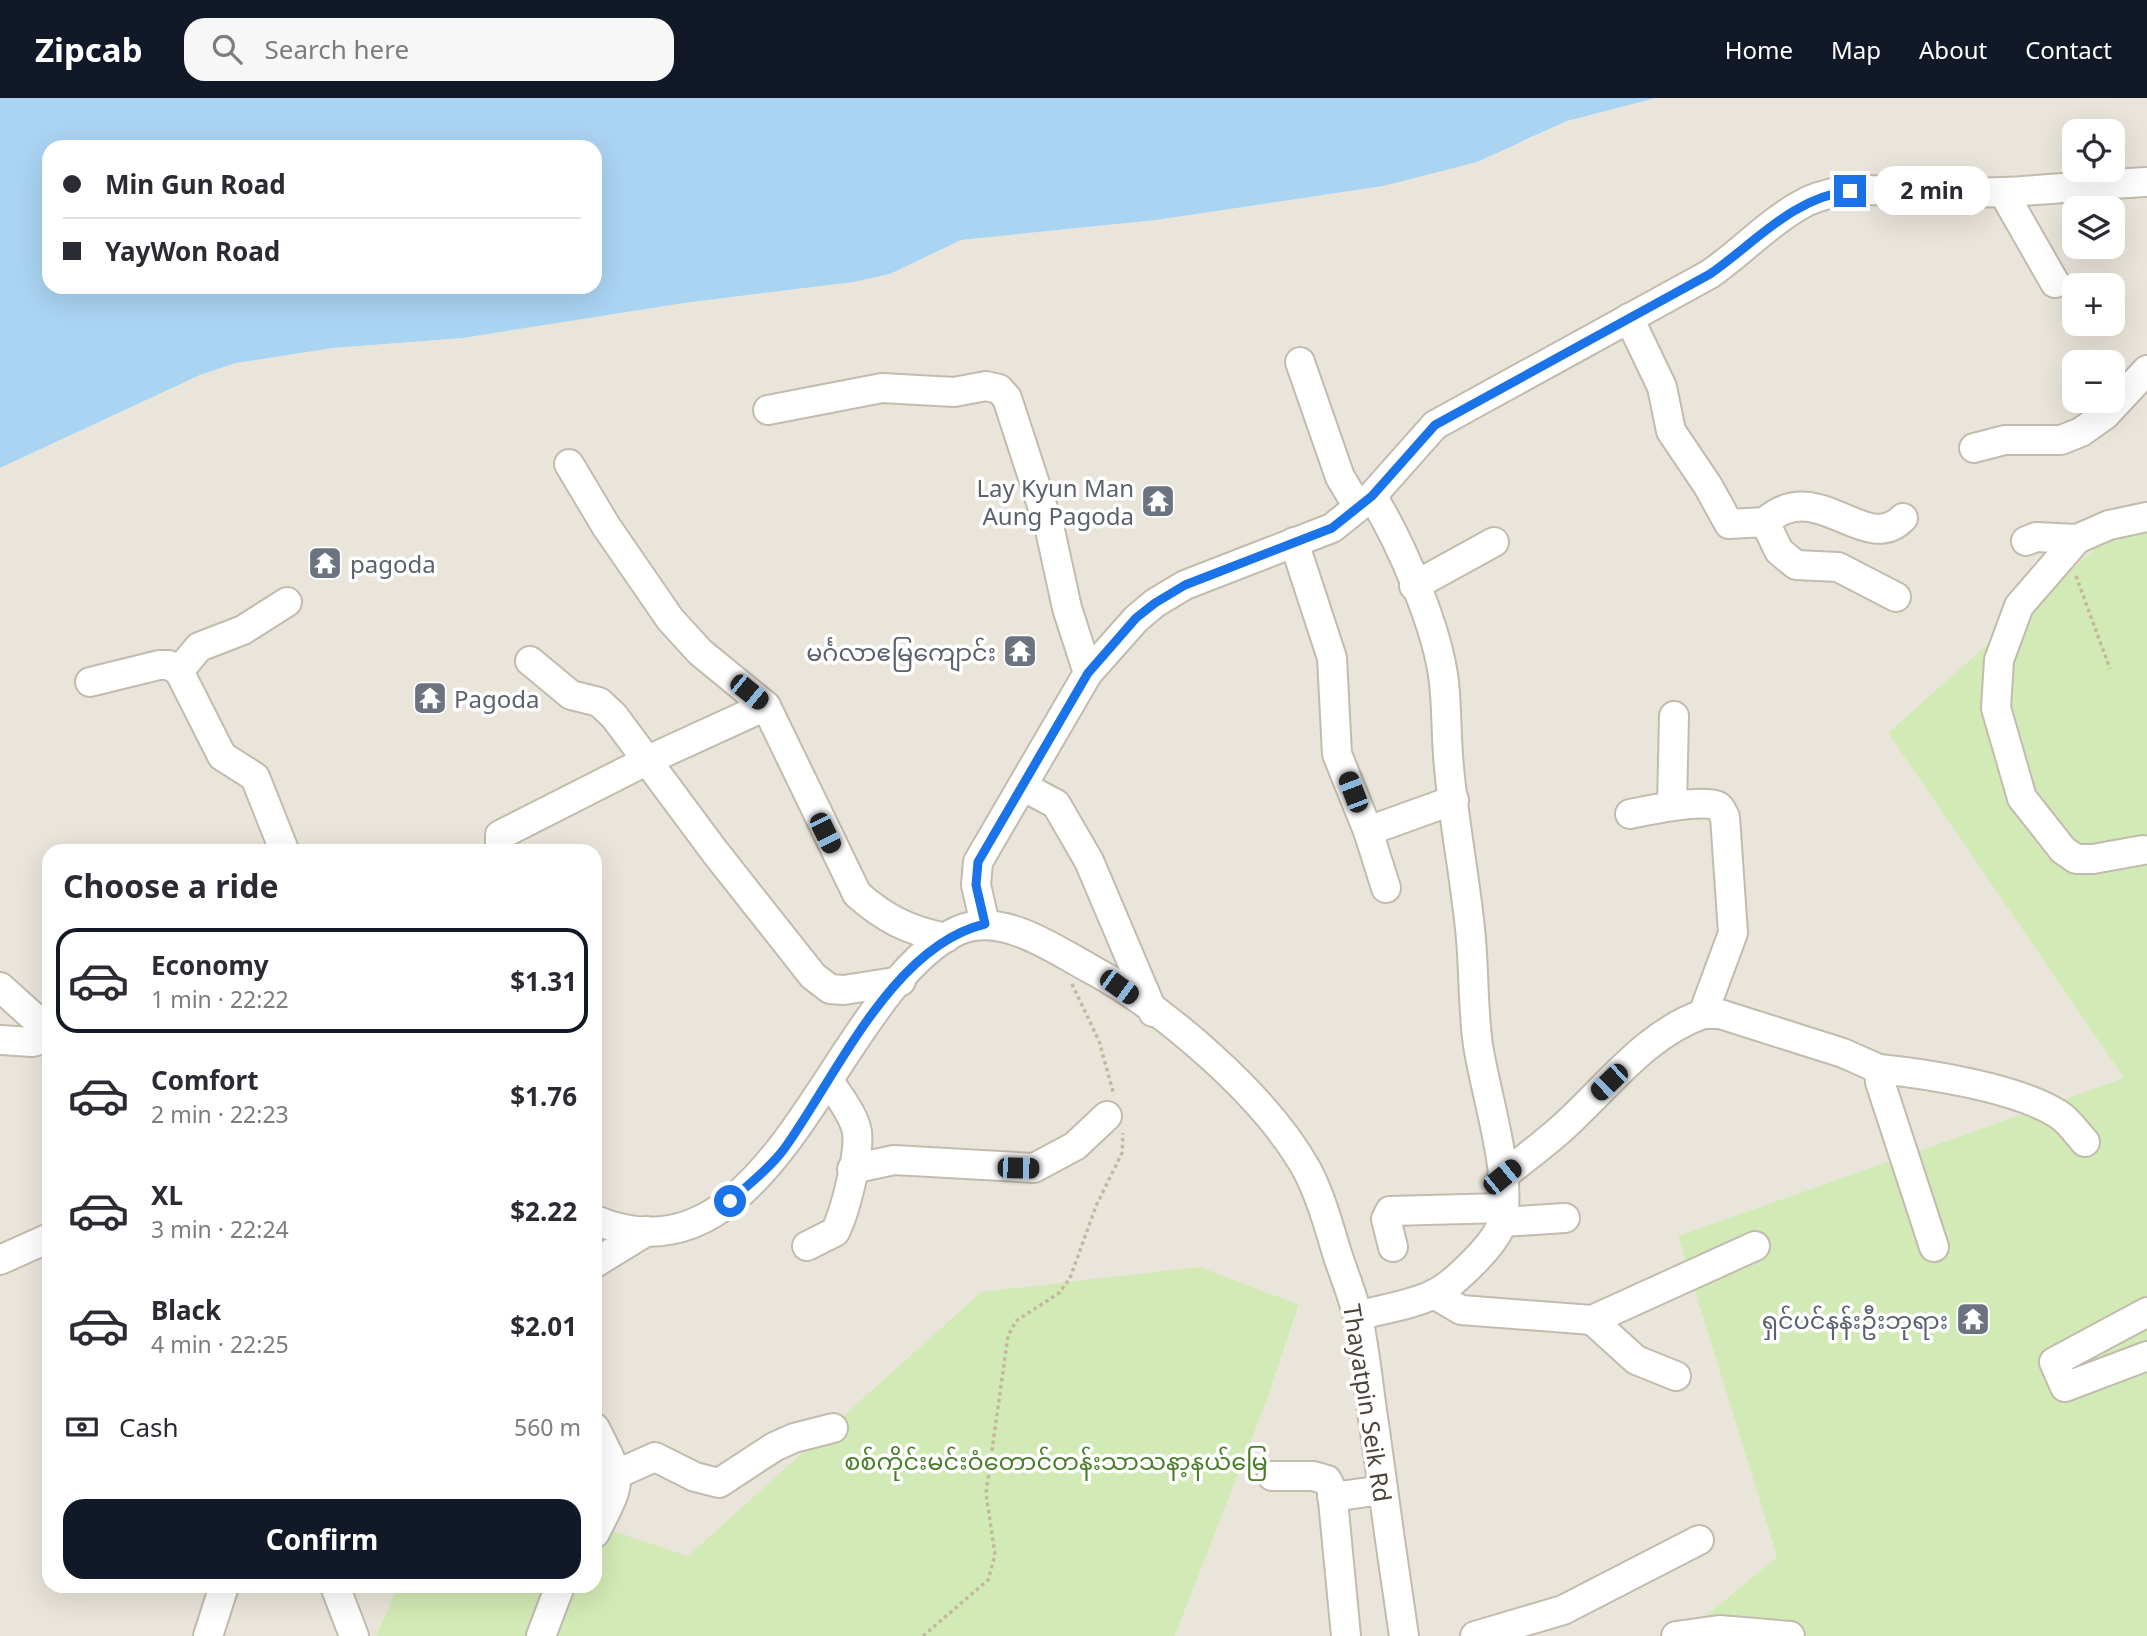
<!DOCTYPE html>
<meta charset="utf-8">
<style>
:root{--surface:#fff;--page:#f7f7f7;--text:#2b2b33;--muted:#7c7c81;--line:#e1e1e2;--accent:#111827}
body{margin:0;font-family:"Noto Sans","Noto Sans Myanmar",sans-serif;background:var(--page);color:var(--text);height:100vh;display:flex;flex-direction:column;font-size:26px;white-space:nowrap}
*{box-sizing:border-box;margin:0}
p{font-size:23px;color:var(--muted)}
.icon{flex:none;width:38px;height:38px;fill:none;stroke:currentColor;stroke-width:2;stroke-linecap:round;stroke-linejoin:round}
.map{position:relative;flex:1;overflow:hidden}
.side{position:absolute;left:42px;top:746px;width:560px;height:749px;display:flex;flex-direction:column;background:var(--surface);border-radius:21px;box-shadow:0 7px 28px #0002}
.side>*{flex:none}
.top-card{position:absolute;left:42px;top:42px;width:560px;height:154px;border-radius:21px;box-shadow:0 7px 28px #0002;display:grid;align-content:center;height:154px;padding:0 21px;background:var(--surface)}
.tools{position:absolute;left:2062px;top:21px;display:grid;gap:14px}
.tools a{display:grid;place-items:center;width:63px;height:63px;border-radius:14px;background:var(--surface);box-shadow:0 7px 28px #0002;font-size:35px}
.end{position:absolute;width:32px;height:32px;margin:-16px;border:9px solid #1a73e8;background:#fff;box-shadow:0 0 0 4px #fff}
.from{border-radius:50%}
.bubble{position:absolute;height:49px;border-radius:21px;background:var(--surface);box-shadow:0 7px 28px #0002;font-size:23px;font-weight:700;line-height:49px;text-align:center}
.car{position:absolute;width:21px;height:42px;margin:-21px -10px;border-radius:9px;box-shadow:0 0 5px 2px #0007;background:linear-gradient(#222 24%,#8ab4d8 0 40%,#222 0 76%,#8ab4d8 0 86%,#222 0)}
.top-card b{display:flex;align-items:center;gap:24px;height:66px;font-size:26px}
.top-card b+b{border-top:2px solid var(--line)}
.top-card i{width:18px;height:18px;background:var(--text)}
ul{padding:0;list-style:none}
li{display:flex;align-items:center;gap:21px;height:105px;margin:0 14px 10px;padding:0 7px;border:4px solid transparent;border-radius:21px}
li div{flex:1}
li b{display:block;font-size:26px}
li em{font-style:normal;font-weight:700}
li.current{border-color:var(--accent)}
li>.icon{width:63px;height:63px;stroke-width:1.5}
h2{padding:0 21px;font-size:32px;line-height:84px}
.pay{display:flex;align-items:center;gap:18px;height:77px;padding:0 21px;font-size:26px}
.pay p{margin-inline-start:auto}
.primary-button{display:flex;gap:14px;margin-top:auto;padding:14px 21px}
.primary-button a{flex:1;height:80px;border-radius:21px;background:var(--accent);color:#fff;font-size:28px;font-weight:700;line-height:80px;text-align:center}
header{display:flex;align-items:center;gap:42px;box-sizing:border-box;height:98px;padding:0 35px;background:var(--accent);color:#fff}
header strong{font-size:33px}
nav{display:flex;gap:38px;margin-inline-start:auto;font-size:24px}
.search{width:490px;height:63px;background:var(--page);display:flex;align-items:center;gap:18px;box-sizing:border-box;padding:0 24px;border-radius:21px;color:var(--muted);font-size:26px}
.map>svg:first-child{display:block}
</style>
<header>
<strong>Zipcab</strong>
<div class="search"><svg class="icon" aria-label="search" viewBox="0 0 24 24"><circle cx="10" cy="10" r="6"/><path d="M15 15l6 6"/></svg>Search here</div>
<nav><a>Home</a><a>Map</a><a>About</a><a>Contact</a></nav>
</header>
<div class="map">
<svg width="2147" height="1538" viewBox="0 0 2147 1538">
<rect width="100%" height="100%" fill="#f6f3ec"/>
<!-- residential -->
<path fill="#eae5da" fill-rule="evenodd" d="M1656,0H2147V429L1888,635L2124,980L1678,1138L1777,1459L1681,1538H1175L1267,1302L1299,1208L981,1194L688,1459L595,1427V752H49V1488H398L376,1538H0V370L200,277L236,265L333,250L463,240L684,205L854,184L890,176L961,142L1156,122L1383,88L1525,43L1567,23ZM2074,33H2112V72H2074ZM2074,110H2112V149H2074ZM2074,187H2112V226H2074ZM2074,264H2112V303H2074Z"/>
<!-- green -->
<g fill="#d2eab5">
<path d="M2147,429V1538H1681L1777,1459L1678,1138L2124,980L1888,635L2098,448Z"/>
<path d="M1200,1169L1299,1207L1267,1302L1175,1538H376L398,1488H595V1427L688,1458L981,1194Z"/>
</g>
<!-- water -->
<path fill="#a9d4f2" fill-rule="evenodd" d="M0,0H1656L1567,23L1477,64L1383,88L1156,122L961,142L890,176L854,184L684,205L463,240L333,250L236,265L200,277L0,370ZM49,49H595V189H49Z"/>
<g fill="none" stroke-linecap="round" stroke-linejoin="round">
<!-- minor casing -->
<g stroke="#c2bbae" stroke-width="32">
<g id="minor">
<path d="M2003,94L2055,185"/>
<path d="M1629,220L1662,289L1671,333L1708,388L1729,426L1765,424L1779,453L1796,467L1838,469L1896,499"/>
<path d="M1300,264L1340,379L1358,409"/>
<path d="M768,312L882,290L954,294L986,288L999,291L1007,300L1050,432L1067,510L1088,575"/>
<path d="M1974,350L2005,342H2061L2081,334L2105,317L2147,272"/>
<path d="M569,366L606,428L670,521L700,554L766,608L857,796C884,820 909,833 946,840"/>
<path d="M1765,424C1818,376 1865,459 1903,420"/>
<path d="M2026,443L2036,439L2077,441"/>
<path d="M1294,444L1332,560L1337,656L1368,733"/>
<path d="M1414,488L1494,444"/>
<path d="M530,563L571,597L599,604L614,618L715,754L813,878L830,891L844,892L901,883"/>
<path d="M179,573L199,549L243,532L287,504"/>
<path d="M90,584L159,567H169L179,573L222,658L255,679L284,752"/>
<path d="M1024,689L1056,706L1089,763L1153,914"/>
<path d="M1672,708L1674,618"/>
<path d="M500,752V737L648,662L766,608"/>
<path d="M2143,752L2093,761H2076L2063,752L2022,700L1996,610L1999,562L2019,508L2077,441L2109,427L2147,419"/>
<path d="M1386,790L1368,733L1454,702"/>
<path d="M985,826L976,787L978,764L1088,575L1136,521L1155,505L1185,487L1332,430L1372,398L1435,327L1710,176C1743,153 1772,121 1808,103C1845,86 1884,93 1923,95C1950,96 1977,95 2003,94C2051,92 2099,86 2147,84"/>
<path d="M0,889L49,933"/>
<path d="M1703,916H1720L1843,955L1879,971L1880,984L1934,1149"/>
<path d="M0,942L32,944L49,940"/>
<path d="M1879,971C1929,976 2017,990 2058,1016C2068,1022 2077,1035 2085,1044"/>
<path d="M852,1071L894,1062L1034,1070L1075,1048L1107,1018"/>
<path d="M1502,1079C1521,1063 1542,1048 1561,1031C1606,991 1645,936 1703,916L1733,835L1725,719C1722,714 1721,708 1715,707C1696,702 1650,712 1630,716"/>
<path d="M595,1122C775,1197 834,893 957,833C1001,813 1052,850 1089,870C1164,910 1266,998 1307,1072C1320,1097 1328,1125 1336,1152C1343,1175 1353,1197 1358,1220C1366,1257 1369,1296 1375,1333C1384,1401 1394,1470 1404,1538"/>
<path d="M1502,1124L1565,1120"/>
<path d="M807,1148L835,1134C845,1115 860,1055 857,1034C854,1016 838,998 829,982"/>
<path d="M1393,1149L1386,1121L1390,1113L1503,1110"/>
<path d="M0,1162L49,1140"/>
<path d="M595,1165L647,1133"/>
<path d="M1434,1196L1461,1212L1592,1222L1755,1148"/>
<path d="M2147,1214L2054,1264L2065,1289L2147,1258"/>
<path d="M1358,1218C1382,1211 1412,1207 1434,1196C1453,1187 1497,1145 1502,1124C1513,1079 1485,994 1478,947C1473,912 1474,876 1471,841C1466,784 1454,726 1449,669C1446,641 1447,612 1444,584C1438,531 1401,444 1372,398"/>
<path d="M1592,1222L1636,1262L1676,1278"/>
<path d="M595,1330C623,1386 623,1379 595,1435"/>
<path d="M617,1376L655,1359L695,1379L719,1385L774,1349L794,1340L833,1330"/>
<path d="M1272,1378H1313L1327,1382L1332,1392L1346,1538"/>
<path d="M1332,1399L1383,1392"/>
<path d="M335,1488L354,1538"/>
<path d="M208,1538L224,1488"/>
<path d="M541,1538L560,1488"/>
<path d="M1475,1538L1563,1512L1699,1442"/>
<path d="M1676,1538L1719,1532L1790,1538"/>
</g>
</g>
<!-- path -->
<g stroke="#c4b79f" stroke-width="3.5" stroke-dasharray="3.5 3.5" stroke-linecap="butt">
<path d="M2076,478L2110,571"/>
<path d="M1072,886L1099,943L1114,997"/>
<path d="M923,1538L988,1482L995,1457L986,1395L1008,1238L1016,1223L1059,1195L1070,1180L1096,1108L1122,1055L1123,1035"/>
</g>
<!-- minor -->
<use href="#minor" stroke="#fff" stroke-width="28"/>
</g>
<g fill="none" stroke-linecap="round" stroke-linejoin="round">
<!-- route -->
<path stroke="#1a73e8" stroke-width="9" d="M730,1103C748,1087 769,1071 784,1051C836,979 892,848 985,826L976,787L978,764L1088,575L1136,520L1155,505L1185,487L1332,430L1372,398L1435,327L1710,176C1755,145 1793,99 1850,93"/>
</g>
<!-- icons -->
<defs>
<g id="temple-square" transform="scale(1.75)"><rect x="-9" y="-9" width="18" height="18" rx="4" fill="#6b7280" stroke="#fff"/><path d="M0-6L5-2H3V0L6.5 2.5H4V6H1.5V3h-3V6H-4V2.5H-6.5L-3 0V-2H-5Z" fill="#fff"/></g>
</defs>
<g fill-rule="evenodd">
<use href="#temple-square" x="1158" y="403"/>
<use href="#temple-square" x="325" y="465"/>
<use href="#temple-square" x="1020" y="553"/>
<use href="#temple-square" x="430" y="600"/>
<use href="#temple-square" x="1973" y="1221"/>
</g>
<g text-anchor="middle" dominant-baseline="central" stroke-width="7" stroke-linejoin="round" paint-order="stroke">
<!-- worship labels -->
<g font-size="24" fill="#5b616d" stroke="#fff" text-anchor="end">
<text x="1134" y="389">Lay Kyun Man<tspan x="1134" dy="28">Aung Pagoda</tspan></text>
<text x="350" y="465" text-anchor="start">pagoda</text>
<text x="996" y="553">မင်္ဂလာဧမြကျောင်း</text>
<text x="454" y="600" text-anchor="start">Pagoda</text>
<text x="1948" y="1221">ရှင်ပင်နန်းဦးဘုရား</text>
</g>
<!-- street labels -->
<g font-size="24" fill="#4b4439" stroke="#fff">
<text transform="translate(1368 1305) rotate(81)">Thayatpin Seik Rd</text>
</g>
<!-- park labels -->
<g font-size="24" fill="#4a7f2a" stroke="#fff">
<text x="1056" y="1362">စစ်ကိုင်းမင်းဝံတောင်တန်းသာသနာ့နယ်မြေ</text>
</g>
</g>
</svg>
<div class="tools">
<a><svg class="icon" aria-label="locate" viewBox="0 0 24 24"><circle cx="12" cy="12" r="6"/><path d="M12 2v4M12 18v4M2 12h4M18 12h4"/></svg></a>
<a><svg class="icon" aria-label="layers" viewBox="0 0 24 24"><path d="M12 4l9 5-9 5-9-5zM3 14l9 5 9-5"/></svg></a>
<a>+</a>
<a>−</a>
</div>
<i class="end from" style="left:730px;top:1103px"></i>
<i class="end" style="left:1850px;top:93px"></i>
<div class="bubble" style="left:1874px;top:68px;width:116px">2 min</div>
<i class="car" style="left:749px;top:594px;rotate:129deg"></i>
<i class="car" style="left:1353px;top:694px;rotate:339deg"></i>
<i class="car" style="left:825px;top:735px;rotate:154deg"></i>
<i class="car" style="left:1119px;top:889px;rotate:126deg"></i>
<i class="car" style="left:1609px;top:984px;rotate:226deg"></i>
<i class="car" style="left:1018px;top:1070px;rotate:91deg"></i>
<i class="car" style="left:1502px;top:1079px;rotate:51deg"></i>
<div class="top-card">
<b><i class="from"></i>Min Gun Road</b>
<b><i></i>YayWon Road</b>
</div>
<section class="side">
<h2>Choose a ride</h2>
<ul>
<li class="current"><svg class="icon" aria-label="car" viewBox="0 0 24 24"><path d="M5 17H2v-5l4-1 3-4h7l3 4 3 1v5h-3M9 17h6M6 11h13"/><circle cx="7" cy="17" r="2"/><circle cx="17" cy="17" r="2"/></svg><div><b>Economy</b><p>1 min · 22:22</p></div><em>$1.31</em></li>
<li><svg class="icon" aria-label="car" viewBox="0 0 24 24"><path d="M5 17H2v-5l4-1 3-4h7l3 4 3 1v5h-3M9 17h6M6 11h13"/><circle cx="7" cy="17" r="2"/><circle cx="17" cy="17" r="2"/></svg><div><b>Comfort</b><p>2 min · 22:23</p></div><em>$1.76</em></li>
<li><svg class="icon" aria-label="car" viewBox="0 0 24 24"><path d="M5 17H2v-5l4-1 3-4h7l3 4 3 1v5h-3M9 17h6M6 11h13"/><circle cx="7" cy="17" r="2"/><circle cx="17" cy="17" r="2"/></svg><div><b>XL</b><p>3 min · 22:24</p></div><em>$2.22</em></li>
<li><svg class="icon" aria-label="car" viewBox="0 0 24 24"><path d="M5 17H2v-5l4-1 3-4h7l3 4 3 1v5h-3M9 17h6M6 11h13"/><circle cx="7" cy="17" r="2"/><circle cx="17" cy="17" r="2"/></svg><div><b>Black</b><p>4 min · 22:25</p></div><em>$2.01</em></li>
</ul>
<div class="pay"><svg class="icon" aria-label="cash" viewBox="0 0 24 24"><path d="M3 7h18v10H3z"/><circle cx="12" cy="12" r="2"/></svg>Cash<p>560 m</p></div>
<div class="primary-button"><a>Confirm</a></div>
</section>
</div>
